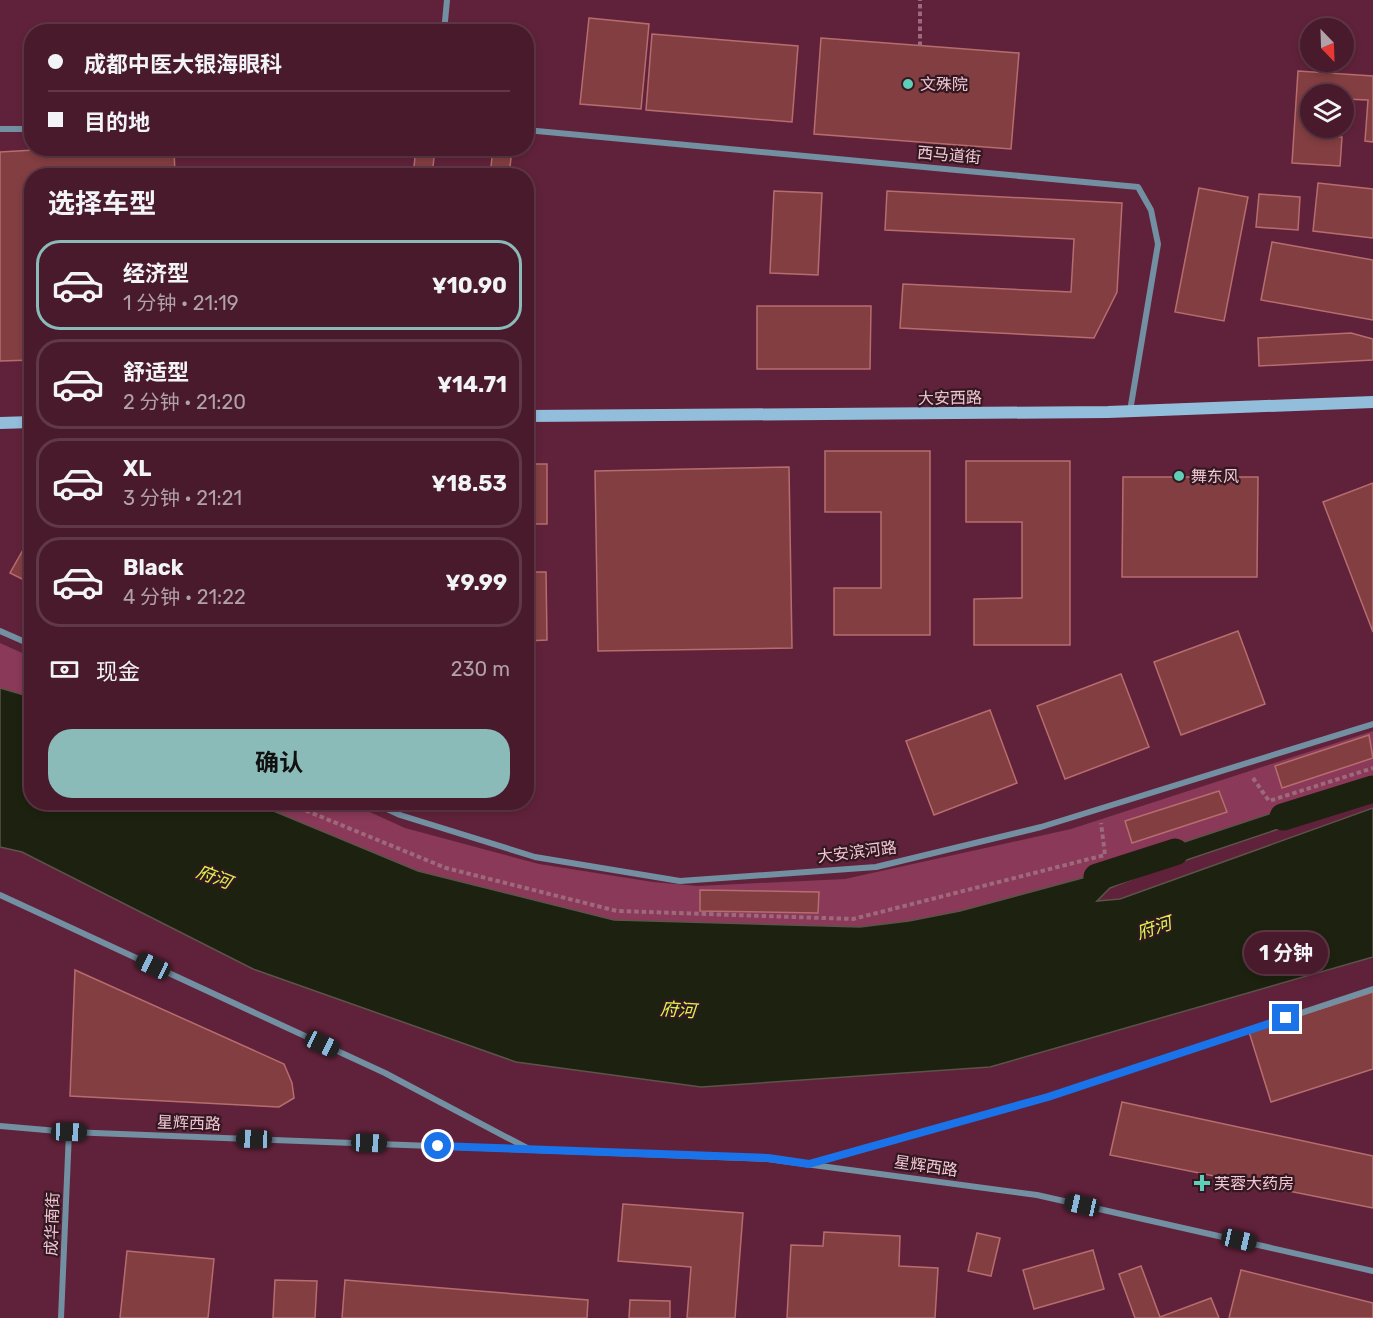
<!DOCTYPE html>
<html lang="zh">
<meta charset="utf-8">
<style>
:root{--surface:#481a2c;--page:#522738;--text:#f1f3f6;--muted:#b1a1a9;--line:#603848;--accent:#8bbbb9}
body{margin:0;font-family:Rubik,"Noto Sans SC",sans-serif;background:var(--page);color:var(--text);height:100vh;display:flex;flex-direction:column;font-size:22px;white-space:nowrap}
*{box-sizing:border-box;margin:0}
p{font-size:20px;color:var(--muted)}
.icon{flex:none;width:33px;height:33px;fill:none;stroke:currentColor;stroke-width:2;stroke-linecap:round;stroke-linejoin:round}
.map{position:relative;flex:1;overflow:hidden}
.side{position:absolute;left:24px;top:168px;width:510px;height:642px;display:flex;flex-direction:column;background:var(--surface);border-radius:24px;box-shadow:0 3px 9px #0003,0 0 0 2px var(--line)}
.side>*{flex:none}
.guide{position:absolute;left:24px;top:24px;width:510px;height:132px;border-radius:24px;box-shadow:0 3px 9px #0003,0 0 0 2px var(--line);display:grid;align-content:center;height:132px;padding:0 24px;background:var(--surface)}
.needle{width:39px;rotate:157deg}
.fabs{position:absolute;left:1300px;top:18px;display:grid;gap:12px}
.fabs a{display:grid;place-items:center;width:54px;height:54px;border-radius:50%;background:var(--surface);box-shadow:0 3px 9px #0003,0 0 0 2px var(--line);font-size:30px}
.end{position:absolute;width:27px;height:27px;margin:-14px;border:8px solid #1a73e8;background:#fff;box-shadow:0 0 0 3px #fff}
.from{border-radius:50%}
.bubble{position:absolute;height:42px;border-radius:21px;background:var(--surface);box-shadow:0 3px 9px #0003,0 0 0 2px var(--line);font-size:20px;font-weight:700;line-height:42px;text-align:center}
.car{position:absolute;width:18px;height:36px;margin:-18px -9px;border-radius:8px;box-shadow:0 0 4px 2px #0007;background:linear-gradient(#222 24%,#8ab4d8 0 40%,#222 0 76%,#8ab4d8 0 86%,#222 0)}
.guide b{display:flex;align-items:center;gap:21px;height:57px;font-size:22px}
.guide b+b{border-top:2px solid var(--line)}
.guide i{width:15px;height:15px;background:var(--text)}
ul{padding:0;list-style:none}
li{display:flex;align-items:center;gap:18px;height:90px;margin:0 12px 9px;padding:0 12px;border:3px solid var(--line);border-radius:24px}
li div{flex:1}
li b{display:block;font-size:22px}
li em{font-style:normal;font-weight:700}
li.active{border-color:var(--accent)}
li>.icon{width:54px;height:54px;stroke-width:1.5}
h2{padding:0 24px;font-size:27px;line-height:72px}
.pay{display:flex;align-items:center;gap:15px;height:66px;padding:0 24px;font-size:22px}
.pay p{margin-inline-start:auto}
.button{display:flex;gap:12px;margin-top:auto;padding:12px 24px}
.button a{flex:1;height:69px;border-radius:24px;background:var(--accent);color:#111;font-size:24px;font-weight:700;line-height:69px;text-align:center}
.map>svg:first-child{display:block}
</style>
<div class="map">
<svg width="1373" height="1318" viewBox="0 0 1373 1318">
<rect width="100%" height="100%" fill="#60223a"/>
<!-- green -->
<g fill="#8a3958">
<path d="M0,643L31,657V697L0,688Z"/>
<path d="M1373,731V778L1086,877L960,911L909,921L860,927L614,920L418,871L254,803H350L405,828L539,864L653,882L698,886L845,879L1071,829Z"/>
</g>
<!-- water -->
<g fill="#1d210f" stroke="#5c534a" stroke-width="1.5">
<path d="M0,688L31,697L32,802L254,803L418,871L614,920L860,927L909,921L960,911L1086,877L1130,860L1135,878L1110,888L1097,901L1120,899L1373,808V957L990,1067L701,1087L516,1062L253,969L22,852L0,847Z"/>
<path d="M1373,778V794L1327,811L1321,796Z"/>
<path d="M1314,799L1320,815L1145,874L1139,857Z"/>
</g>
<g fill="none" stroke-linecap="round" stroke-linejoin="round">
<!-- canal -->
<g stroke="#1d210f" stroke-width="27">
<path d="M1283,817L1373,789"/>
<path d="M1097,877L1175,852"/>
</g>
</g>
<!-- building -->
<g fill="#833e41" stroke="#b76d6f" stroke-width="1.5">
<path d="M589,18L649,24L641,109L580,104Z"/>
<path d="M652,34L798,46L792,122L646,110Z"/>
<path d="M821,38L1019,53L1011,149L814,134Z"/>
<path d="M1298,71L1373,76V142L1365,141L1368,100L1344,99V94H1311V128H1318L1317,136L1342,137L1340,166L1292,163Z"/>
<path d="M69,148H174L175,176H32V360L0,361V152Z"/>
<path d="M416,148H435L432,176H413Z"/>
<path d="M493,148L512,149L509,176H490Z"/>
<path d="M1318,183L1373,189V238L1313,231Z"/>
<path d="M1199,188L1248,197L1224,321L1175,312Z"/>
<path d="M774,191L822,193L818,275L770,273Z"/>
<path d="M887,191L1122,203L1117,292L1094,338L900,328L903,284L1071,292L1074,239L885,230Z"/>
<path d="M1259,194L1300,197L1298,230L1256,227Z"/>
<path d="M1272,242L1373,260V320L1261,300Z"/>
<path d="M757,306H871L870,369H757Z"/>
<path d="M1351,333L1373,339V360L1259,366L1258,338Z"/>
<path d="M825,451H930V635H834V588H881V512H825Z"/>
<path d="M966,461H1070V645H974V599L1022,598V522H966Z"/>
<rect x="526" y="464" width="21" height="60"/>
<path d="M789,467L792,648L598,651L595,471Z"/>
<path d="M1123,477H1258L1257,577H1122Z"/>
<path d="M1373,483V632L1323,502Z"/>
<path d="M32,534V584L10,573Z"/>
<path d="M526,572H546L547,640L526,641Z"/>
<path d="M1238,631L1265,704L1181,735L1154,662Z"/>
<path d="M1121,674L1149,747L1065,779L1037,706Z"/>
<path d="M990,710L1017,783L934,815L906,741Z"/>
<path d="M1369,735L1373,758L1282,788L1275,766Z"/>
<path d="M1219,791L1227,812L1132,843L1125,821Z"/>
<path d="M700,890L819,892L818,913L700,911Z"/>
<path d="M75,970L284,1064L292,1083L294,1098L279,1107L70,1096Z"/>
<path d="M1373,992V1069L1271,1102L1249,1032Z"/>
<path d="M1122,1102L1373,1156V1208L1110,1155Z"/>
<path d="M623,1204L743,1213L735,1318H687L691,1267L618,1261Z"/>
<path d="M824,1232L900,1236L899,1266L938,1268L935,1318H787L791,1245L823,1246Z"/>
<path d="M977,1233L1000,1238L991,1276L968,1271Z"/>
<path d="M1093,1250L1104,1289L1034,1309L1023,1270Z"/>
<path d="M127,1251L214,1259L208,1318H120Z"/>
<path d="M1141,1266L1160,1317L1211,1298L1219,1318H1135L1119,1274Z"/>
<path d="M1241,1270L1373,1303V1318H1229Z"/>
<path d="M275,1280L317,1281L315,1318H273Z"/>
<path d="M345,1280L588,1300L587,1318H342Z"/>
<path d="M630,1300L670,1301V1318H629Z"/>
</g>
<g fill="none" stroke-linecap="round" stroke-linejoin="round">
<!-- path -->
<g stroke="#9d697b" stroke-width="4" stroke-dasharray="4.5 3" stroke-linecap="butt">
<path d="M920,46V0"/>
<path d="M1253,778L1269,801L1373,768"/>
<path d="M285,802L446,868L617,911L853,919L1105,855L1101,823"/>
</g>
<!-- street -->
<g stroke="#738fa2" stroke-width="6">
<path d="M444,32L447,0"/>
<path d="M0,129H32"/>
<path d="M526,130L1138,187L1151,210L1158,244L1130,411"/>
<path d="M0,631L32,645"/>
<path d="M372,802L400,815L535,857L680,881L876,867L1041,827L1373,724"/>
<path d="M0,895L385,1073L527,1148"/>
<path d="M0,1126L69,1132L768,1159L1037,1195L1373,1271"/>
<path d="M812,1163L1048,1097L1373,989"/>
<path d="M61,1318L69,1132"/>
</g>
<!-- secondary -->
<g stroke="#92bedc" stroke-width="12">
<path d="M526,416L1108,412L1373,402"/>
<path d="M0,423L32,422"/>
</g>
</g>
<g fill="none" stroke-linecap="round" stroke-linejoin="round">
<!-- route -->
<path stroke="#1a73e8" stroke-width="8" d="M438,1146L768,1158L809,1164L1048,1097L1286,1018"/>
</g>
<!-- markers -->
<g fill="#5eceb8" stroke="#341821" stroke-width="2">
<circle cx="908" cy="84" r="6"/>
<circle cx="1179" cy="476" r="6"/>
<path d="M1199 1174h6v6h6v6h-6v6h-6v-6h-6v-6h6z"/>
</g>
<g text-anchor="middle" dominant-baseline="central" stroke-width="4.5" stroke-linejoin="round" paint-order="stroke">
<!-- poi labels -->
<g font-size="16" fill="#f0c8d4" stroke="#341821" text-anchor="start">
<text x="920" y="84">文殊院</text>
<text x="1191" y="476">舞东风</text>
<text x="1214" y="1183">芙蓉大药房</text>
</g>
<!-- street labels -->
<g font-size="16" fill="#f0c8d4" stroke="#341821">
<text transform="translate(949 155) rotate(5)">西马道街</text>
<text transform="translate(950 398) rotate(-1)">大安西路</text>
<text transform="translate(857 852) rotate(-7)">大安滨河路</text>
<text transform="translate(189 1123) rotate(2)">星辉西路</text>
<text transform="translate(926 1166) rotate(8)">星辉西路</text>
<text transform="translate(52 1224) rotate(-88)">成华南街</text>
</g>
<!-- water labels -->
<g font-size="18" font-style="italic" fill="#d8f44d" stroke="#341821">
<text transform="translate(214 877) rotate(21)">府河</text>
<text transform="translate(1154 928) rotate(-18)">府河</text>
<text transform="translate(678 1010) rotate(4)">府河</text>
</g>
</g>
</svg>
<div class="fabs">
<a><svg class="needle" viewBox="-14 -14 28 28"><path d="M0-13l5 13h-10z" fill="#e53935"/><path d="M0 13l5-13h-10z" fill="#b1a1a9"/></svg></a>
<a><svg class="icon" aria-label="layers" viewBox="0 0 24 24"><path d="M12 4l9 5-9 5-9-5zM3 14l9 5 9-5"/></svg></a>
</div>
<i class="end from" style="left:438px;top:1146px"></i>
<i class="end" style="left:1286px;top:1018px"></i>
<div class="bubble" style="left:1244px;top:932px;width:84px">1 分钟</div>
<i class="car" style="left:153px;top:966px;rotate:295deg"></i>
<i class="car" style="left:322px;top:1044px;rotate:115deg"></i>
<i class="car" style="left:69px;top:1132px;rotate:92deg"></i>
<i class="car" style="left:254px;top:1139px;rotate:272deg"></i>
<i class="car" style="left:369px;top:1143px;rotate:92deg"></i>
<i class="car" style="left:1082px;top:1205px;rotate:283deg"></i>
<i class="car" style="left:1239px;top:1240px;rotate:103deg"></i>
<div class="guide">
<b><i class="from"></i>成都中医大银海眼科</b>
<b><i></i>目的地</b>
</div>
<section class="side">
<h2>选择车型</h2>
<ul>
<li class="active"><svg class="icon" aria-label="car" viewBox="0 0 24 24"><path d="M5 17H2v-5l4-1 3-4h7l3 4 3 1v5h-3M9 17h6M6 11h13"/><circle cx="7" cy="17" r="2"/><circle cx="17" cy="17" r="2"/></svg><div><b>经济型</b><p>1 分钟 · 21:19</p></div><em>¥10.90</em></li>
<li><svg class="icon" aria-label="car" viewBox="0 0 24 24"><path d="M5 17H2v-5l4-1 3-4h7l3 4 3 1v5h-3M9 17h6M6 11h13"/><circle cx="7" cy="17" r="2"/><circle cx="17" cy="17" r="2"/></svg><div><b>舒适型</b><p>2 分钟 · 21:20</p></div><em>¥14.71</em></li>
<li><svg class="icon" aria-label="car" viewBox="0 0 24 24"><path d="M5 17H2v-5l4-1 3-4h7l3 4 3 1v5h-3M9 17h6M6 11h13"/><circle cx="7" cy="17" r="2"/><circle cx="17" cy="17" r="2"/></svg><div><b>XL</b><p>3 分钟 · 21:21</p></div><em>¥18.53</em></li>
<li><svg class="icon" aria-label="car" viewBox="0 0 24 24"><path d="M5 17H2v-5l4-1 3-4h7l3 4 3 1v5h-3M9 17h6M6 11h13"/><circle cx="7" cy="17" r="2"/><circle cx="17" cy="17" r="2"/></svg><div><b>Black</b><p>4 分钟 · 21:22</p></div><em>¥9.99</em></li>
</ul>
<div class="pay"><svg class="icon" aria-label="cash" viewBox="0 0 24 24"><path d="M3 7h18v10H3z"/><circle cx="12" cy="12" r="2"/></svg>现金<p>230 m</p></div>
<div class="button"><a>确认</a></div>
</section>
</div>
